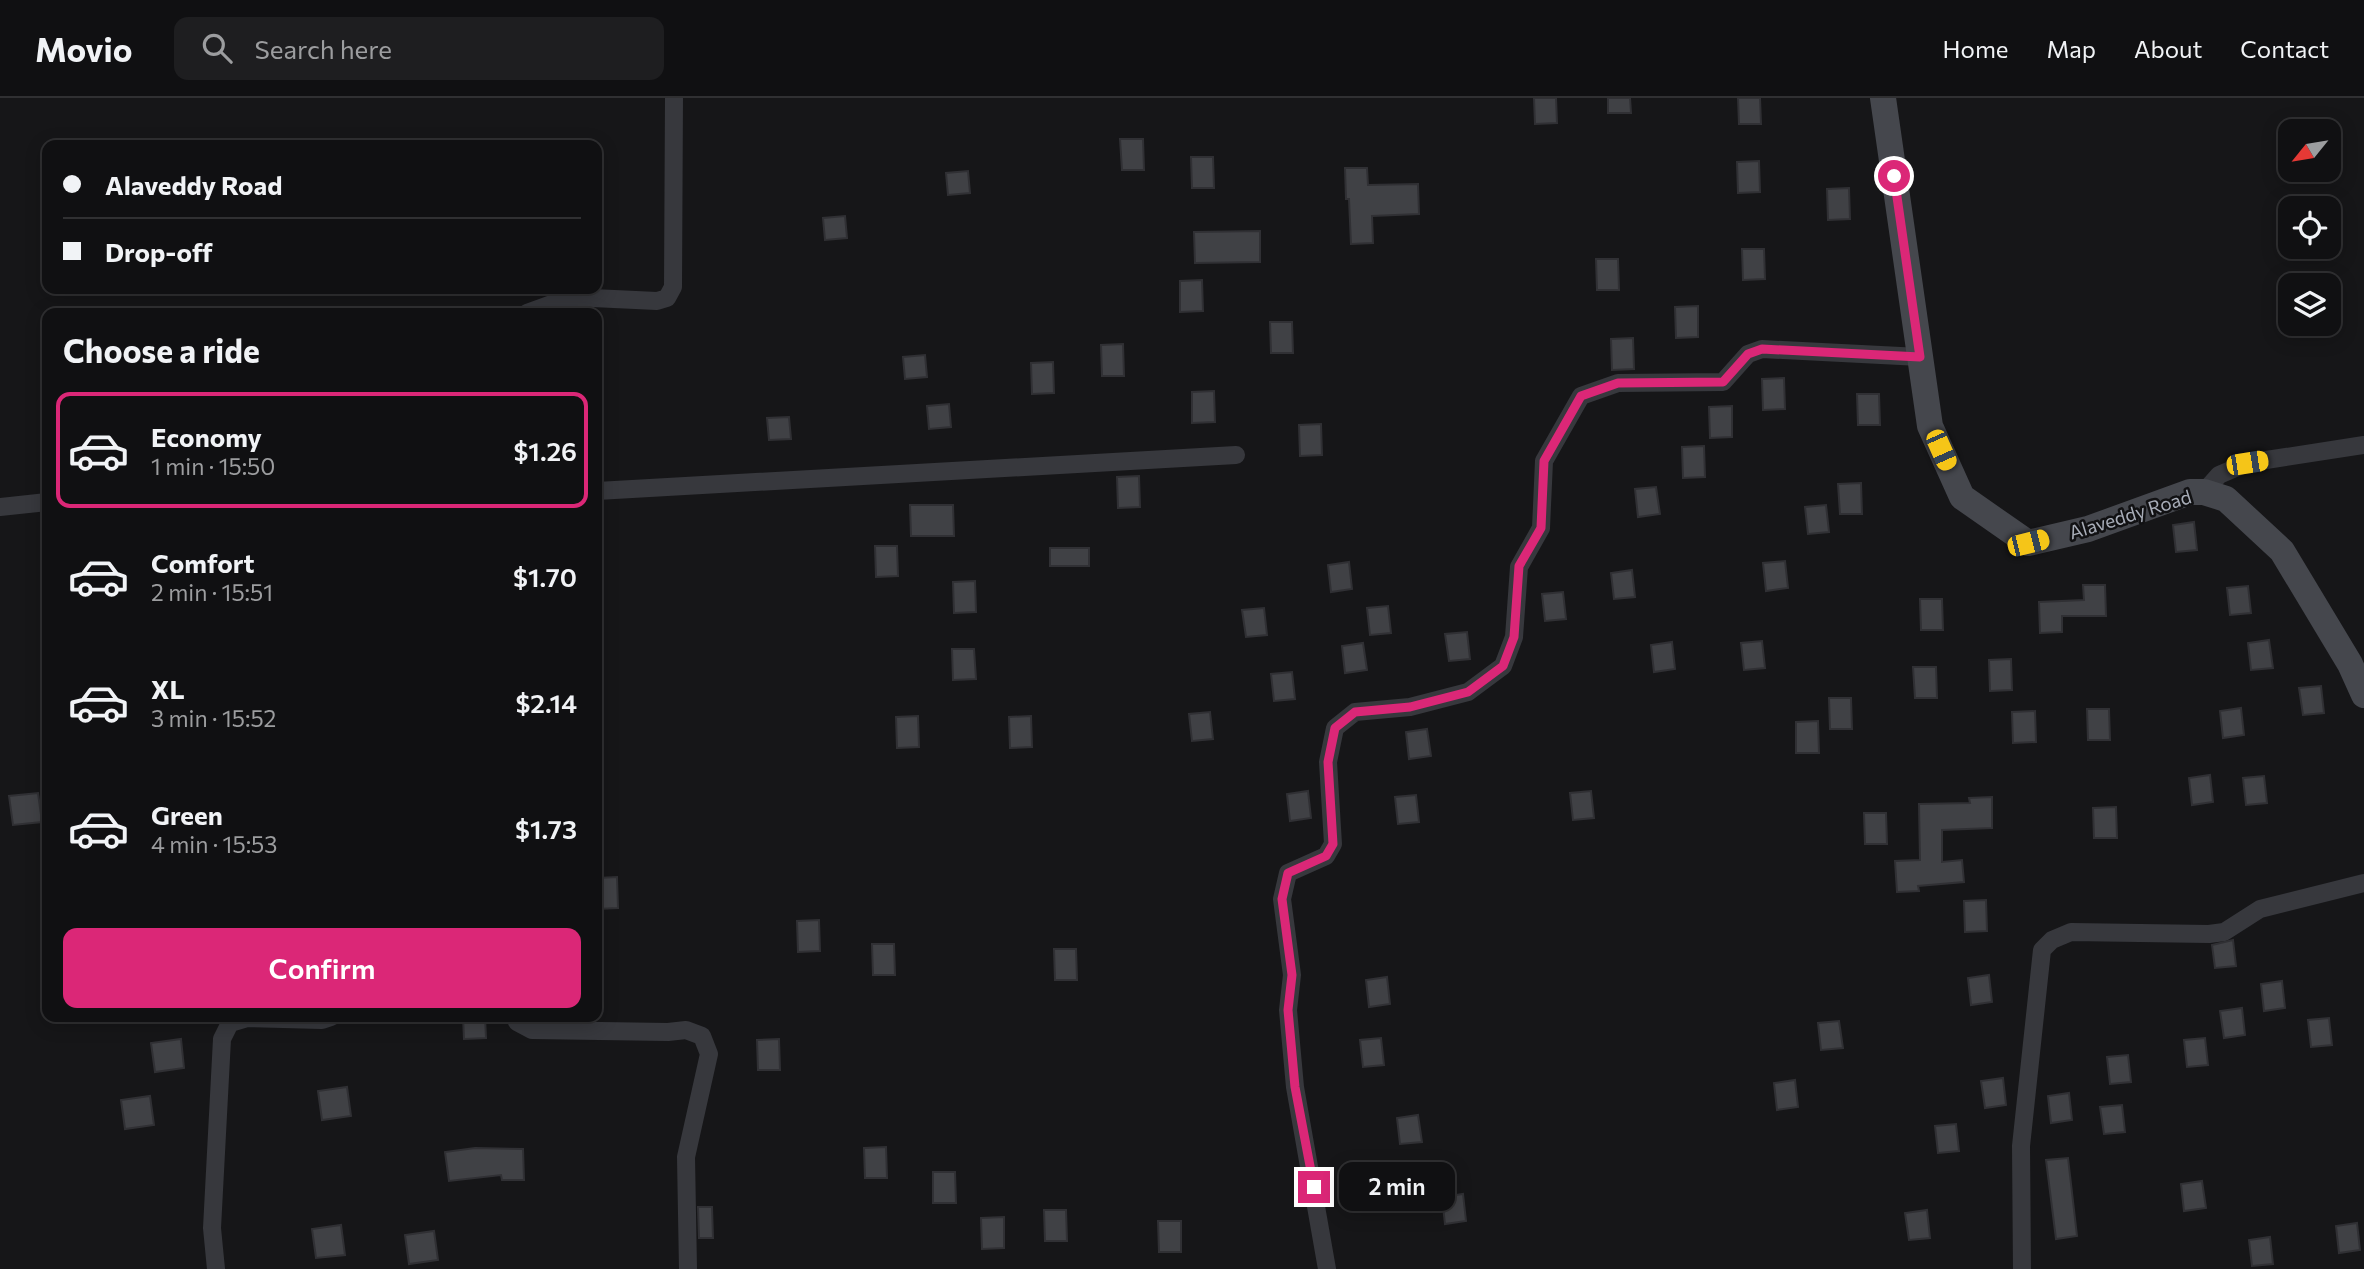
<!DOCTYPE html>
<meta charset="utf-8">
<style>
:root{--surface:#101012;--page:#1e1e20;--text:#f1f3f6;--muted:#9c9d9f;--line:#303032;--accent:#db2777}
body{margin:0;font-family:Commissioner,sans-serif;background:var(--page);color:var(--text);height:100vh;display:flex;flex-direction:column;font-size:26px;white-space:nowrap}
*{box-sizing:border-box;margin:0}
p{font-size:23px;color:var(--muted)}
.icon{flex:none;width:38px;height:38px;fill:none;stroke:currentColor;stroke-width:2;stroke-linecap:round;stroke-linejoin:round}
.map{position:relative;flex:1;overflow:hidden}
.details{position:absolute;left:42px;top:210px;width:560px;height:714px;display:flex;flex-direction:column;background:var(--surface);border-radius:14px;box-shadow:0 4px 18px #0003,0 0 0 2px var(--line)}
.details>*{flex:none}
.banner{position:absolute;left:42px;top:42px;width:560px;height:154px;border-radius:14px;box-shadow:0 4px 18px #0003,0 0 0 2px var(--line);display:grid;align-content:center;height:154px;padding:0 21px;background:var(--surface)}
.needle{width:46px;rotate:240deg}
.tools{position:absolute;left:2278px;top:21px;display:grid;gap:14px}
.tools a{display:grid;place-items:center;width:63px;height:63px;border-radius:14px;background:var(--surface);box-shadow:0 4px 18px #0003,0 0 0 2px var(--line);font-size:35px}
.end{position:absolute;width:32px;height:32px;margin:-16px;border:9px solid #db2777;background:#fff;box-shadow:0 0 0 4px #fff}
.from{border-radius:50%}
.bubble{position:absolute;height:49px;border-radius:14px;background:var(--surface);box-shadow:0 4px 18px #0003,0 0 0 2px var(--line);font-size:23px;font-weight:600;line-height:49px;text-align:center}
.car{position:absolute;width:21px;height:42px;margin:-21px -10px;border-radius:9px;box-shadow:0 0 5px 2px #0007;background:linear-gradient(#f5c518 24%,#345 0 40%,#f5c518 0 76%,#345 0 86%,#f5c518 0)}
.banner b{display:flex;align-items:center;gap:24px;height:66px;font-size:26px}
.banner b+b{border-top:2px solid var(--line)}
.banner i{width:18px;height:18px;background:var(--text)}
ul{padding:0;list-style:none}
li{display:flex;align-items:center;gap:21px;height:116px;margin:0 14px 10px;padding:0 7px;border:4px solid transparent;border-radius:14px}
li div{flex:1}
li b{display:block;font-size:26px}
li em{font-style:normal;font-weight:600}
li.current{border-color:var(--accent)}
li>.icon{width:63px;height:63px;stroke-width:1.5}
h2{padding:0 21px;font-size:32px;line-height:84px}
.button{display:flex;gap:14px;margin-top:auto;padding:14px 21px}
.button a{flex:1;height:80px;border-radius:14px;background:var(--accent);color:#fff;font-size:28px;font-weight:600;line-height:80px;text-align:center}
header{display:flex;align-items:center;gap:42px;box-sizing:border-box;height:98px;padding:0 35px;background:var(--surface);border-bottom:2px solid var(--line)}
header strong{font-size:33px}
nav{display:flex;gap:38px;margin-inline-start:auto;font-size:24px}
.search{width:490px;height:63px;background:var(--page);display:flex;align-items:center;gap:18px;box-sizing:border-box;padding:0 24px;border-radius:14px;color:var(--muted);font-size:26px}
.map>svg:first-child{display:block}
</style>
<header>
<strong>Movio</strong>
<div class="search"><svg class="icon" aria-label="search" viewBox="0 0 24 24"><circle cx="10" cy="10" r="6"/><path d="M15 15l6 6"/></svg>Search here</div>
<nav><a>Home</a><a>Map</a><a>About</a><a>Contact</a></nav>
</header>
<div class="map">
<svg width="2364" height="1171" viewBox="0 0 2364 1171">
<rect width="100%" height="100%" fill="#161618"/>
<!-- building -->
<g fill="#404145" stroke="#303034" stroke-width="2">
<path d="M1534,0H1556L1557,25L1535,26Z"/>
<path d="M1608,0H1630L1631,15H1608Z"/>
<path d="M1738,0H1760L1761,26H1739Z"/>
<path d="M1120,41H1143L1144,72H1122Z"/>
<path d="M1191,59H1213L1214,90H1192Z"/>
<path d="M1759,63L1760,94L1738,95L1737,64Z"/>
<path d="M1345,70H1367L1368,87L1418,86L1419,116L1372,118L1373,145L1351,146L1349,101H1346Z"/>
<path d="M968,73L970,95L948,97L946,75Z"/>
<path d="M1849,90L1850,121L1828,122L1827,91Z"/>
<path d="M845,118L847,140L825,142L823,120Z"/>
<path d="M1260,133V164L1195,165L1194,134Z"/>
<path d="M1742,151H1764L1765,181L1743,182Z"/>
<path d="M1596,161H1618L1619,192H1597Z"/>
<path d="M1202,182L1203,213L1180,214V183Z"/>
<path d="M1698,208V239L1676,240L1675,209Z"/>
<path d="M1270,224H1292L1293,255H1271Z"/>
<path d="M1633,240L1634,271L1612,272L1611,241Z"/>
<path d="M1123,246L1124,278H1102L1101,247Z"/>
<path d="M925,257L927,279L905,281L903,259Z"/>
<path d="M1053,264L1054,295L1032,296L1031,265Z"/>
<path d="M1784,280L1785,311L1763,312L1762,281Z"/>
<path d="M1214,293L1215,324L1192,325V294Z"/>
<path d="M1857,296H1879L1880,327H1858Z"/>
<path d="M949,306L951,329L929,331L927,308Z"/>
<path d="M1732,308V339L1710,340L1709,309Z"/>
<path d="M789,319L791,341L769,342L767,320Z"/>
<path d="M1321,326L1322,357L1300,358L1299,327Z"/>
<path d="M1704,348L1705,379L1683,380L1682,349Z"/>
<path d="M1139,378L1140,409L1118,410L1117,379Z"/>
<path d="M1861,385L1862,416H1840L1838,386Z"/>
<path d="M1656,389L1660,416L1638,419L1635,391Z"/>
<path d="M910,407H953L954,438H911Z"/>
<path d="M1826,407L1829,434L1808,436L1805,409Z"/>
<path d="M2194,424L2197,452L2176,454L2173,427Z"/>
<path d="M875,448H897L898,478L876,479Z"/>
<rect x="1050" y="450" width="39" height="18"/>
<path d="M1785,463L1788,490L1766,493L1763,465Z"/>
<path d="M1349,464L1352,491L1331,494L1328,467Z"/>
<path d="M1632,472L1635,499L1614,501L1611,475Z"/>
<path d="M975,483L976,514L954,515L953,484Z"/>
<path d="M2083,487H2105L2106,518H2062V534L2040,535L2039,504L2084,502Z"/>
<path d="M2248,488L2251,515L2230,517L2227,490Z"/>
<path d="M1563,494L1566,521L1545,523L1542,496Z"/>
<path d="M1920,501H1942L1943,532H1921Z"/>
<path d="M1388,508L1391,535L1370,537L1367,510Z"/>
<path d="M1264,510L1267,537L1246,539L1242,512Z"/>
<path d="M1467,534L1470,561L1449,563L1445,536Z"/>
<path d="M2269,542L2273,570L2251,572L2248,545Z"/>
<path d="M1762,543L1765,570L1744,572L1741,545Z"/>
<path d="M1672,544L1675,571L1654,574L1651,547Z"/>
<path d="M1363,545L1367,572L1345,575L1342,548Z"/>
<path d="M952,551H974L976,581L953,582Z"/>
<path d="M2011,561L2012,592L1990,593L1989,562Z"/>
<path d="M1913,569H1936L1937,600H1915Z"/>
<path d="M1292,574L1295,601L1274,603L1271,576Z"/>
<path d="M2321,588L2324,615L2303,617L2299,590Z"/>
<path d="M1829,600H1851L1852,631H1830Z"/>
<path d="M2241,610L2244,637L2223,640L2220,613Z"/>
<path d="M2087,611H2109L2110,642H2088Z"/>
<path d="M2035,613L2036,644L2013,645L2012,614Z"/>
<path d="M1210,614L1213,641L1192,643L1189,616Z"/>
<path d="M918,618L919,649L897,650L896,619Z"/>
<path d="M1031,618L1032,649L1010,650L1009,619Z"/>
<path d="M1818,623L1819,655H1796V624Z"/>
<path d="M1427,631L1431,658L1409,661L1406,634Z"/>
<path d="M2210,677L2213,704L2192,707L2189,680Z"/>
<path d="M2264,678L2267,705L2246,707L2243,680Z"/>
<path d="M1308,693L1311,720L1290,723L1287,696Z"/>
<path d="M1591,693L1594,720L1573,722L1570,695Z"/>
<path d="M38,695L42,724L13,727L9,698Z"/>
<path d="M1416,697L1419,724L1398,726L1395,699Z"/>
<path d="M1992,699V730L1942,732V764L1962,762L1964,784L1918,788L1919,793L1897,794L1895,763L1920,762L1919,706L1970,705L1969,700Z"/>
<path d="M2116,709L2117,740H2094L2093,710Z"/>
<path d="M1864,715H1886L1887,746H1865Z"/>
<path d="M617,779L618,810L597,811V780Z"/>
<path d="M1986,802L1987,833L1965,834L1964,803Z"/>
<path d="M819,822L820,853L798,854L797,823Z"/>
<path d="M2233,842L2236,868L2215,870L2212,847Z"/>
<path d="M872,846H894L895,877H873Z"/>
<path d="M1054,851H1076L1077,882H1055Z"/>
<path d="M1989,877L1992,904L1971,907L1968,880Z"/>
<path d="M1387,879L1390,906L1369,909L1366,882Z"/>
<path d="M2282,883L2285,910L2264,913L2261,886Z"/>
<path d="M2242,910L2245,937L2224,940L2220,913Z"/>
<path d="M463,919H485L486,940L464,941Z"/>
<path d="M2329,920L2332,947L2311,949L2308,922Z"/>
<path d="M1839,923L1843,950L1821,952L1818,925Z"/>
<path d="M1381,940L1384,967L1363,969L1360,942Z"/>
<path d="M2205,940L2208,967L2187,969L2184,942Z"/>
<path d="M181,941L184,970L155,974L151,945Z"/>
<path d="M779,941L780,972H758L757,942Z"/>
<path d="M2128,957L2131,984L2110,986L2107,959Z"/>
<path d="M2003,980L2006,1007L1985,1010L1981,983Z"/>
<path d="M1795,982L1798,1009L1777,1012L1774,985Z"/>
<path d="M347,989L351,1018L322,1022L318,993Z"/>
<path d="M2069,995L2072,1022L2051,1025L2048,998Z"/>
<path d="M150,998L154,1027L125,1031L121,1002Z"/>
<path d="M2122,1007L2125,1034L2104,1036L2100,1009Z"/>
<path d="M1418,1017L1422,1044L1400,1046L1397,1020Z"/>
<path d="M1956,1026L1959,1053L1938,1055L1935,1028Z"/>
<path d="M886,1049L887,1080H865L864,1050Z"/>
<path d="M475,1050L523,1051L524,1082H502L501,1077L449,1083L445,1054Z"/>
<path d="M2068,1060L2077,1138L2056,1141L2046,1062Z"/>
<path d="M933,1074H955L956,1105H933Z"/>
<path d="M2202,1083L2206,1110L2184,1113L2181,1086Z"/>
<path d="M1463,1096L1466,1123L1445,1126L1442,1099Z"/>
<path d="M698,1109H712L713,1140H699Z"/>
<path d="M1044,1112H1066L1067,1143H1045Z"/>
<path d="M1927,1112L1930,1140L1909,1142L1905,1115Z"/>
<path d="M1004,1119V1150L982,1151L981,1120Z"/>
<path d="M1158,1123H1181V1154H1159Z"/>
<path d="M2357,1125L2360,1152L2339,1155L2336,1128Z"/>
<path d="M341,1127L345,1157L316,1160L312,1131Z"/>
<path d="M434,1133L438,1162L409,1166L405,1137Z"/>
<path d="M2270,1139L2273,1166L2252,1168L2249,1142Z"/>
</g>
<g fill="none" stroke-linecap="round" stroke-linejoin="round">
<!-- street -->
<g stroke="#37383d" stroke-width="18">
<path d="M527,215L571,199L657,203L667,200L673,189L674,0"/>
<path d="M597,393L1236,357"/>
<path d="M2204,394L2219,377L2247,365L2364,347"/>
<path d="M0,409L47,404"/>
<path d="M515,919L517,924L532,932L668,934L686,932L702,938L709,956L686,1059L688,1171"/>
<path d="M216,1171L212,1130L222,941L230,925L247,920L322,922L331,919"/>
<path d="M1327,1171L1295,989L1288,912L1292,877L1282,801L1288,775L1326,758L1333,746L1328,664L1335,630L1355,614L1410,609L1468,594L1503,568L1514,539L1519,469L1541,430L1544,363L1581,298L1618,285L1723,284L1748,256L1762,251L1920,259"/>
<path d="M2022,1171L2021,1048L2042,852L2052,842L2071,834L2209,836L2224,834L2260,811L2364,785"/>
</g>
<!-- secondary -->
<path stroke="#45474d" stroke-width="26" d="M1883,0L1930,328L1962,399L2028,445L2088,431L2190,394H2204L2226,401L2282,453L2350,566L2364,597"/>
</g>
<g fill="none" stroke-linecap="round" stroke-linejoin="round">
<!-- route -->
<path stroke="#db2777" stroke-width="9" d="M1314,1089L1295,989L1288,912L1292,877L1282,801L1288,775L1326,758L1333,746L1328,664L1335,630L1355,614L1410,609L1468,594L1503,568L1514,539L1519,468L1541,430L1544,363L1581,298L1618,285L1723,284L1748,256L1762,251L1920,259L1894,78"/>
</g>
<g text-anchor="middle" dominant-baseline="central" stroke-width="5" stroke-linejoin="round" paint-order="stroke">
<!-- street labels -->
<g font-size="19" fill="#a8adb8" stroke="#111113">
<text transform="translate(2130 416) rotate(-17)">Alaveddy Road</text>
</g>
</g>
</svg>
<div class="tools">
<a><svg class="needle" viewBox="-14 -14 28 28"><path d="M0-13l5 13h-10z" fill="#e53935"/><path d="M0 13l5-13h-10z" fill="#9c9d9f"/></svg></a>
<a><svg class="icon" aria-label="locate" viewBox="0 0 24 24"><circle cx="12" cy="12" r="6"/><path d="M12 2v4M12 18v4M2 12h4M18 12h4"/></svg></a>
<a><svg class="icon" aria-label="layers" viewBox="0 0 24 24"><path d="M12 4l9 5-9 5-9-5zM3 14l9 5 9-5"/></svg></a>
</div>
<i class="end from" style="left:1894px;top:78px"></i>
<i class="end" style="left:1314px;top:1089px"></i>
<div class="bubble" style="left:1339px;top:1064px;width:116px">2 min</div>
<i class="car" style="left:1941px;top:352px;rotate:156deg"></i>
<i class="car" style="left:2247px;top:365px;rotate:81deg"></i>
<i class="car" style="left:2028px;top:445px;rotate:76deg"></i>
<div class="banner">
<b><i class="from"></i>Alaveddy Road</b>
<b><i></i>Drop-off</b>
</div>
<section class="details">
<h2>Choose a ride</h2>
<ul>
<li class="current"><svg class="icon" aria-label="car" viewBox="0 0 24 24"><path d="M5 17H2v-5l4-1 3-4h7l3 4 3 1v5h-3M9 17h6M6 11h13"/><circle cx="7" cy="17" r="2"/><circle cx="17" cy="17" r="2"/></svg><div><b>Economy</b><p>1 min · 15:50</p></div><em>$1.26</em></li>
<li><svg class="icon" aria-label="car" viewBox="0 0 24 24"><path d="M5 17H2v-5l4-1 3-4h7l3 4 3 1v5h-3M9 17h6M6 11h13"/><circle cx="7" cy="17" r="2"/><circle cx="17" cy="17" r="2"/></svg><div><b>Comfort</b><p>2 min · 15:51</p></div><em>$1.70</em></li>
<li><svg class="icon" aria-label="car" viewBox="0 0 24 24"><path d="M5 17H2v-5l4-1 3-4h7l3 4 3 1v5h-3M9 17h6M6 11h13"/><circle cx="7" cy="17" r="2"/><circle cx="17" cy="17" r="2"/></svg><div><b>XL</b><p>3 min · 15:52</p></div><em>$2.14</em></li>
<li><svg class="icon" aria-label="car" viewBox="0 0 24 24"><path d="M5 17H2v-5l4-1 3-4h7l3 4 3 1v5h-3M9 17h6M6 11h13"/><circle cx="7" cy="17" r="2"/><circle cx="17" cy="17" r="2"/></svg><div><b>Green</b><p>4 min · 15:53</p></div><em>$1.73</em></li>
</ul>
<div class="button"><a>Confirm</a></div>
</section>
</div>
